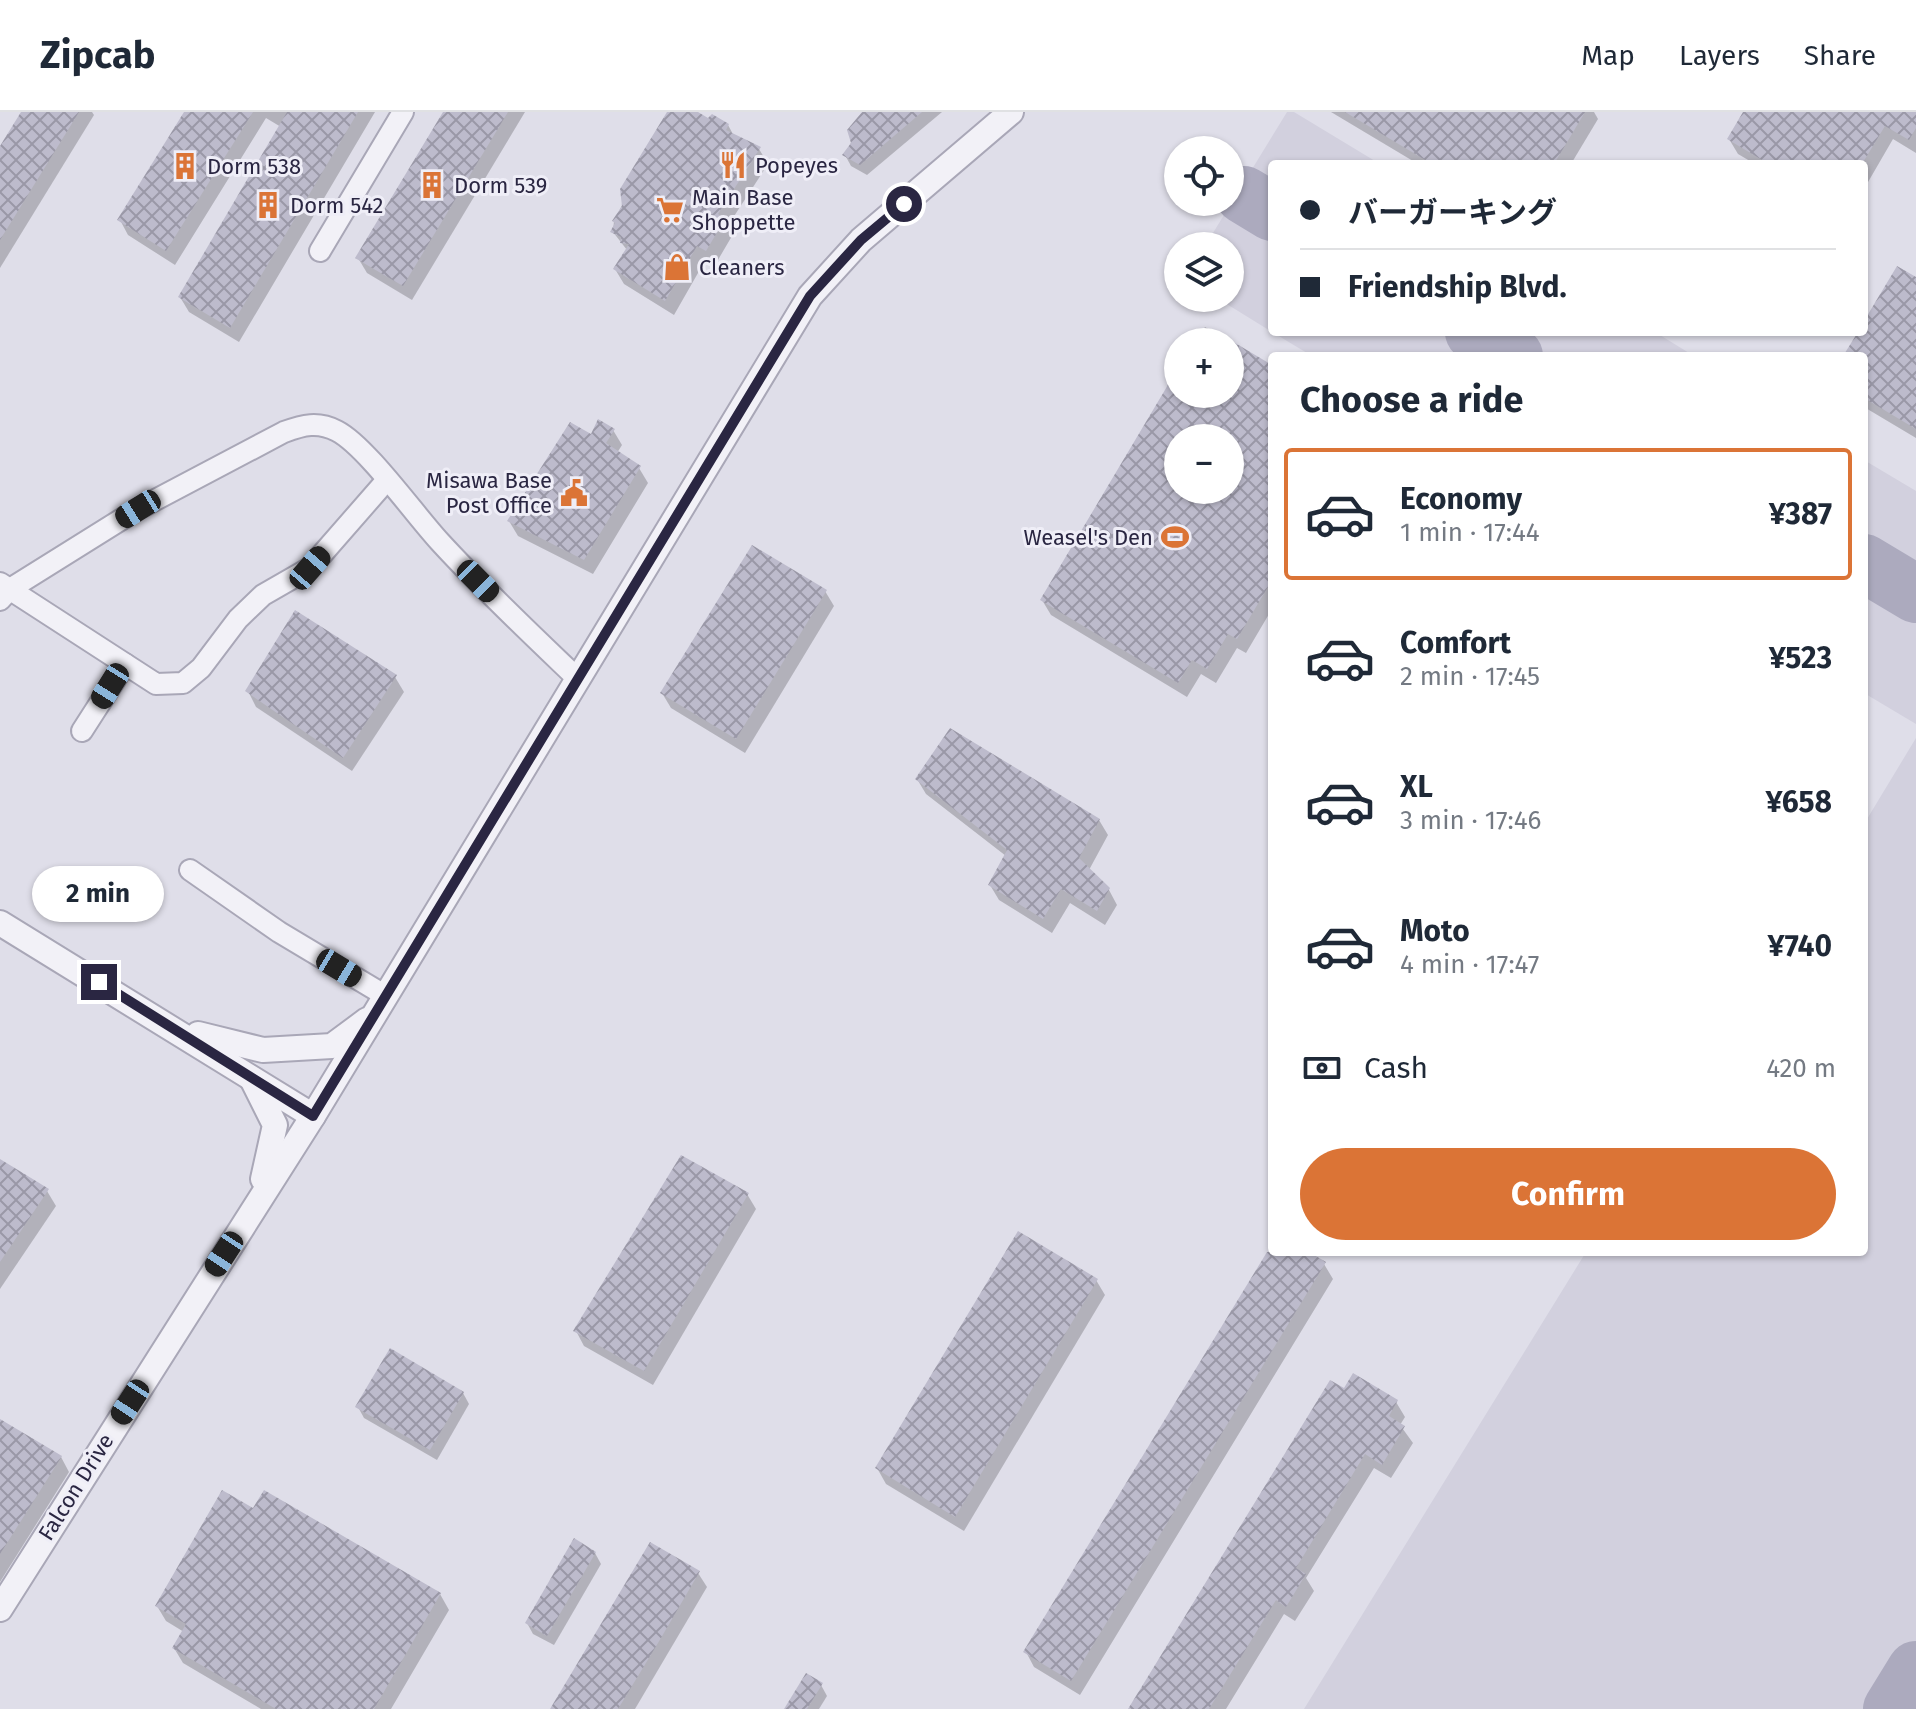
<!DOCTYPE html>
<meta charset="utf-8">
<style>
:root{--surface:#fff;--page:#f6f6f7;--text:#1f2937;--muted:#747a83;--line:#e0e1e3;--accent:#db7436}
body{margin:0;font-family:"Fira Sans","Noto Sans JP",sans-serif;background:var(--page);color:var(--text);height:100vh;display:flex;flex-direction:column;font-size:30px;white-space:nowrap}
*{box-sizing:border-box;margin:0}
p{font-size:26px;color:var(--muted)}
.icon{flex:none;width:44px;height:44px;fill:none;stroke:currentColor;stroke-width:2;stroke-linecap:round;stroke-linejoin:round}
.map{position:relative;flex:1;overflow:hidden}
.details{position:absolute;left:1268px;top:240px;width:600px;height:904px;display:flex;flex-direction:column;background:var(--surface);border-radius:8px;box-shadow:0 2px 6px #0004}
.details>*{flex:none}
.hud{position:absolute;left:1268px;top:48px;width:600px;height:176px;border-radius:8px;box-shadow:0 2px 6px #0004;display:grid;align-content:center;height:176px;padding:0 32px;background:var(--surface)}
.controls{position:absolute;left:1164px;top:24px;display:grid;gap:16px}
.controls a{display:grid;place-items:center;width:80px;height:80px;border-radius:50%;background:var(--surface);box-shadow:0 2px 6px #0004;font-size:40px}
.end{position:absolute;width:36px;height:36px;margin:-18px;border:10px solid #2a2642;background:#fff;box-shadow:0 0 0 4px #fff}
.from{border-radius:50%}
.bubble{position:absolute;height:56px;border-radius:28px;background:var(--surface);box-shadow:0 2px 6px #0004;font-size:26px;font-weight:700;line-height:56px;text-align:center}
.car{position:absolute;width:24px;height:48px;margin:-24px -12px;border-radius:10px;box-shadow:0 0 6px 2px #0007;background:linear-gradient(#222 24%,#8ab4d8 0 40%,#222 0 76%,#8ab4d8 0 86%,#222 0)}
.hud b{display:flex;align-items:center;gap:28px;height:76px;font-size:30px}
.hud b+b{border-top:2px solid var(--line)}
.hud i{width:20px;height:20px;background:var(--text)}
ul{padding:0;list-style:none}
li{display:flex;align-items:center;gap:24px;height:132px;margin:0 16px 12px;padding:0 16px;border:4px solid transparent;border-radius:8px}
li div{flex:1}
li b{display:block;font-size:30px}
li em{font-style:normal;font-weight:700}
li.active{border-color:var(--accent)}
li>.icon{width:72px;height:72px;stroke-width:1.5}
h2{padding:0 32px;font-size:36px;line-height:96px}
.pay{display:flex;align-items:center;gap:20px;height:88px;padding:0 32px;font-size:30px}
.pay p{margin-inline-start:auto}
.button{display:flex;gap:16px;margin-top:auto;padding:16px 32px}
.button a{flex:1;height:92px;border-radius:48px;background:var(--accent);color:#fff;font-size:32px;font-weight:700;line-height:92px;text-align:center}
header{display:flex;align-items:center;gap:48px;box-sizing:border-box;height:112px;padding:0 40px;background:var(--surface);border-bottom:2px solid var(--line)}
header strong{font-size:38px}
nav{display:flex;gap:44px;margin-inline-start:auto;font-size:28px}
.map>svg:first-child{display:block}
</style>
<header>
<strong>Zipcab</strong>
<nav><a>Map</a><a>Layers</a><a>Share</a></nav>
</header>
<div class="map">
<svg width="1916" height="1597" viewBox="0 0 1916 1597">
<defs>
<pattern id="building-cross-hatch" width="8" height="8" patternUnits="userSpaceOnUse" patternTransform="scale(2)"><rect width="8" height="8" fill="#bdbbcc"/><path d="M0 0l8 8M0 8l8-8" fill="none" stroke="#9a98a7"/></pattern>
</defs>
<rect width="100%" height="100%" fill="#dfdee9"/>
<!-- built -->
<g fill="#d2d0de">
<path d="M1287,0H1294L1380,52H1272V220L1217,186H1230V134H1205Z"/>
<path d="M1272,220H1655L1694,244H1312Z"/>
<path d="M1864,348L1916,379V612L1864,581Z"/>
<path d="M1916,626V1597H1304L1586,1140H1864V712Z"/>
</g>
<!-- shadow -->
<g fill="#0003" fill-rule="evenodd">
<path d="M23,0H92L94,3L0,156V38Z"/>
<path d="M187,0H375L239,230L189,200L180,185L281,15L266,6L175,153L128,123L120,108Z"/>
<path d="M445,0H525L412,188L367,161L358,146Z"/>
<path d="M669,0H694L708,9L728,13L734,24L759,37L768,52L727,115L732,124L715,153L706,147L674,203L624,172L615,157L627,138L613,120L614,109Z"/>
<path d="M866,0H942L867,63L851,54L845,43Z"/>
<path d="M1331,0H1594L1598,7L1571,52H1418Z"/>
<path d="M1745,0H1916V41L1893,27L1864,77V52H1755L1738,42L1729,27Z"/>
<path d="M1916,165V326L1864,295V244H1850L1864,213Z"/>
<path d="M1205,215L1272,255V497L1246,541L1237,536L1216,571L1201,562L1187,585L1051,503L1042,488L1178,260V282H1230V230H1196ZM1178,326H1230V378H1178Z"/>
<path d="M613,318L622,333L617,341L639,356L648,371L593,462L518,424L509,409L592,325Z"/>
<path d="M825,479L834,494L745,641L671,596L662,581Z"/>
<path d="M395,565L404,580L352,659L256,595L248,579Z"/>
<path d="M917,667L1099,708L1108,723L1089,758L1109,778L1117,793L1105,813L1070,791L1052,821L999,788L990,773L1006,744L926,682Z"/>
<path d="M0,1050L47,1079L56,1094L0,1177Z"/>
<path d="M747,1082L756,1097L653,1273L584,1234L576,1219Z"/>
<path d="M1272,1136V1140H1305L1324,1152L1333,1167L1080,1583L1034,1555L1026,1540Z"/>
<path d="M1096,1168L1105,1183L964,1419L886,1372L877,1356Z"/>
<path d="M1345,1279L1396,1290L1405,1305L1400,1313L1413,1331L1391,1366L1374,1356L1306,1466L1314,1479L1295,1509L1284,1502L1226,1597H1131Z"/>
<path d="M463,1281L469,1292L437,1348L364,1306L358,1295Z"/>
<path d="M0,1309L61,1345L69,1360L0,1470Z"/>
<path d="M254,1399L440,1482L449,1498L391,1597H261L183,1551L174,1536L184,1520L166,1509L157,1494Z"/>
<path d="M595,1441L601,1452L554,1533L533,1522L527,1511Z"/>
<path d="M698,1461L707,1475L635,1597H554Z"/>
<path d="M821,1573L827,1584L819,1597H787Z"/>
</g>
<g fill="none" stroke-linecap="round" stroke-linejoin="round">
<!-- taxiway -->
<g stroke="#acaabe" stroke-width="58">
<path d="M1244,83L1272,100"/>
<path d="M1474,220L1514,244"/>
<path d="M1864,451L1916,482"/>
<path d="M1892,1597L1916,1558"/>
</g>
</g>
<!-- building -->
<g fill="url(#building-cross-hatch)" fill-rule="evenodd">
<path d="M21,0H79L0,128V34Z"/>
<path d="M184,0H253L166,139L117,108Z"/>
<path d="M287,0H358L230,216L178,185Z"/>
<path d="M443,0H508L403,174L355,146Z"/>
<path d="M667,0H698L708,6L712,2L729,12L726,18L761,35L718,102L725,107L706,139L697,134L665,189L613,157L629,132L620,131L621,125L610,120L615,111L612,109L622,94L620,77Z"/>
<path d="M862,0H922L860,53L842,43L851,31L847,18Z"/>
<path d="M1345,0H1585L1554,52H1432Z"/>
<path d="M1743,0H1916V16L1909,28L1885,14L1862,52H1769L1727,27Z"/>
<path d="M1897,154L1916,165V317L1864,286V244H1843L1858,220H1864V209Z"/>
<path d="M1230,228L1272,253V468L1237,527L1228,522L1207,557L1192,548L1178,571L1040,488L1178,256V282H1230ZM1178,326H1230V378H1178Z"/>
<path d="M598,307L615,317L606,331L641,354L584,448L507,409L570,310L591,322Z"/>
<path d="M752,433L827,478L736,627L660,581Z"/>
<path d="M295,498L397,563L343,646L245,579Z"/>
<path d="M950,616L1100,707L1079,746L1110,776L1097,799L1061,777L1043,807L988,773L1007,738L915,667Z"/>
<path d="M681,1043L749,1081L644,1259L573,1219Z"/>
<path d="M0,1047L49,1077L0,1150Z"/>
<path d="M1018,1119L1098,1167L955,1405L875,1356Z"/>
<path d="M1267,1140H1309L1326,1150L1071,1569L1023,1540Z"/>
<path d="M390,1236L464,1280L430,1338L355,1295Z"/>
<path d="M1353,1261L1398,1288L1389,1304L1405,1314L1382,1353L1365,1342L1296,1456L1306,1462L1286,1495L1276,1488L1209,1597H1128L1330,1268L1344,1276Z"/>
<path d="M0,1307L62,1344L0,1442Z"/>
<path d="M222,1378L253,1396L264,1378L441,1481L374,1597H276L172,1536L186,1512L155,1494Z"/>
<path d="M574,1426L596,1440L547,1524L525,1511Z"/>
<path d="M650,1430L700,1459L658,1531L618,1597H550Z"/>
<path d="M806,1561L823,1571L807,1597H784Z"/>
</g>
<g fill="none" stroke-linecap="round" stroke-linejoin="round">
<!-- minor casing -->
<g stroke="#a9a7b7" stroke-width="24">
<g id="minor">
<path d="M320,139L403,0"/>
<path d="M0,471L156,572L183,571L201,556L238,507L263,483L310,456L386,369"/>
<path d="M0,488L10,477L138,397L284,320C303,313 318,309 337,319C366,334 415,403 440,430C484,478 532,523 579,568"/>
<path d="M82,619L125,552"/>
<path d="M190,758L279,820L386,884"/>
</g>
</g>
<!-- tertiary casing -->
<g stroke="#a9a7b7" stroke-width="28">
<g id="tertiary">
<path d="M0,811L313,1004"/>
<path d="M198,922L263,938L332,934L367,908"/>
<path d="M252,967L275,1013L263,1067"/>
<path d="M0,1497L313,1004L810,184L861,128L1011,0"/>
</g>
</g>
<!-- minor -->
<use href="#minor" stroke="#f2f1f7" stroke-width="20"/>
<!-- tertiary -->
<use href="#tertiary" stroke="#f2f1f7" stroke-width="24"/>
</g>
<g fill="none" stroke-linecap="round" stroke-linejoin="round">
<!-- route -->
<path stroke="#2a2642" stroke-width="10" d="M99,870L313,1004L810,184L861,128L904,92"/>
</g>
<!-- icons -->
<defs>
<g id="restaurant-bare" transform="scale(2.16)"><path d="M-5-6h1v4h1v-4h1v4h1v-4h1v5L-1.5 .5V6h-2V.5L-5-1ZM5-6V6H3V1.5H1.5Q1.5-4 5-6Z" fill="#db7436" stroke="#efeef7" stroke-width="2.5" paint-order="stroke"/></g>
<g id="building-bare" transform="scale(2.16)"><path d="M-4-6H4V6H1V3H-1V6H-4ZM-2.5-4.3h1.7v1.8h-1.7ZM.8-4.3h1.7v1.8H.8ZM-2.5-1h1.7V.8h-1.7ZM.8-1h1.7V.8H.8Z" fill="#db7436" stroke="#efeef7" stroke-width="2.5" paint-order="stroke"/></g>
<g id="supermarket-bare" transform="scale(2.16)"><path d="M-6-5.5h2.5l.6 2H6L4.5 2H-2.5L-4.4-4H-6ZM-1.5 3.2a1.3 1.3 0 1 0 .1 0ZM3 3.2a1.3 1.3 0 1 0 .1 0Z" fill="#db7436" stroke="#efeef7" stroke-width="2.5" paint-order="stroke"/></g>
<g id="shop-bare" transform="scale(2.16)"><path d="M-5-2.5h2.3a2.7 3.5 0 0 1 5.4 0H5L5.5 6h-11ZM-1.5-2.5h3a1.5 2.3 0 0 0-3 0Z" fill="#db7436" stroke="#efeef7" stroke-width="2.5" paint-order="stroke"/></g>
<g id="civic-bare" transform="scale(2.16)"><path d="M-.6-6.5H3V-4.5H.6V-3L4-1V1h2V6H-6V1h2V-1L-.6-3ZM-1.2 2.5V6h2.4V2.5Z" fill="#db7436" stroke="#efeef7" stroke-width="2.5" paint-order="stroke"/></g>
<g id="stadium-bare" transform="scale(2.16)"><path d="M0-5a6.5 5 0 1 0 0 10a6.5 5 0 1 0 0-10ZM-3.5-1.8h7v3.6h-7Z" fill="#db7436" stroke="#efeef7" stroke-width="2.5" paint-order="stroke"/></g>
</defs>
<g fill-rule="evenodd">
<use href="#restaurant-bare" x="733" y="53"/>
<use href="#building-bare" x="185" y="54"/>
<use href="#building-bare" x="432" y="73"/>
<use href="#building-bare" x="268" y="93"/>
<use href="#supermarket-bare" x="670" y="98"/>
<use href="#shop-bare" x="677" y="155"/>
<use href="#civic-bare" x="574" y="381"/>
<use href="#stadium-bare" x="1175" y="425"/>
</g>
<g text-anchor="middle" dominant-baseline="central" stroke-width="6" stroke-linejoin="round" paint-order="stroke">
<!-- poi labels -->
<g font-size="22" fill="#2a2642" stroke="#efeef7" text-anchor="start">
<text x="755" y="53">Popeyes</text>
<text x="207" y="54">Dorm 538</text>
<text x="454" y="73">Dorm 539</text>
<text x="692" y="85">Main Base<tspan x="692" dy="25">Shoppette</tspan></text>
<text x="290" y="93">Dorm 542</text>
<text x="699" y="155">Cleaners</text>
<text x="552" y="368" text-anchor="end">Misawa Base<tspan x="552" dy="25">Post Office</tspan></text>
<text x="1153" y="425" text-anchor="end">Weasel's Den</text>
</g>
<!-- street labels -->
<g font-size="22" fill="#2a2642" stroke="#efeef7">
<text transform="translate(76 1375) rotate(-58)">Falcon Drive</text>
</g>
</g>
</svg>
<div class="controls">
<a><svg class="icon" aria-label="locate" viewBox="0 0 24 24"><circle cx="12" cy="12" r="6"/><path d="M12 2v4M12 18v4M2 12h4M18 12h4"/></svg></a>
<a><svg class="icon" aria-label="layers" viewBox="0 0 24 24"><path d="M12 4l9 5-9 5-9-5zM3 14l9 5 9-5"/></svg></a>
<a>+</a>
<a>−</a>
</div>
<i class="end from" style="left:904px;top:92px"></i>
<i class="end" style="left:99px;top:870px"></i>
<div class="bubble" style="left:32px;top:754px;width:132px">2 min</div>
<i class="car" style="left:138px;top:397px;rotate:238deg"></i>
<i class="car" style="left:310px;top:456px;rotate:41deg"></i>
<i class="car" style="left:478px;top:469px;rotate:135deg"></i>
<i class="car" style="left:110px;top:574px;rotate:212deg"></i>
<i class="car" style="left:339px;top:856px;rotate:121deg"></i>
<i class="car" style="left:224px;top:1142px;rotate:213deg"></i>
<i class="car" style="left:130px;top:1290px;rotate:213deg"></i>
<div class="hud">
<b><i class="from"></i>バーガーキング</b>
<b><i></i>Friendship Blvd.</b>
</div>
<section class="details">
<h2>Choose a ride</h2>
<ul>
<li class="active"><svg class="icon" aria-label="car" viewBox="0 0 24 24"><path d="M5 17H2v-5l4-1 3-4h7l3 4 3 1v5h-3M9 17h6M6 11h13"/><circle cx="7" cy="17" r="2"/><circle cx="17" cy="17" r="2"/></svg><div><b>Economy</b><p>1 min · 17:44</p></div><em>¥387</em></li>
<li><svg class="icon" aria-label="car" viewBox="0 0 24 24"><path d="M5 17H2v-5l4-1 3-4h7l3 4 3 1v5h-3M9 17h6M6 11h13"/><circle cx="7" cy="17" r="2"/><circle cx="17" cy="17" r="2"/></svg><div><b>Comfort</b><p>2 min · 17:45</p></div><em>¥523</em></li>
<li><svg class="icon" aria-label="car" viewBox="0 0 24 24"><path d="M5 17H2v-5l4-1 3-4h7l3 4 3 1v5h-3M9 17h6M6 11h13"/><circle cx="7" cy="17" r="2"/><circle cx="17" cy="17" r="2"/></svg><div><b>XL</b><p>3 min · 17:46</p></div><em>¥658</em></li>
<li><svg class="icon" aria-label="car" viewBox="0 0 24 24"><path d="M5 17H2v-5l4-1 3-4h7l3 4 3 1v5h-3M9 17h6M6 11h13"/><circle cx="7" cy="17" r="2"/><circle cx="17" cy="17" r="2"/></svg><div><b>Moto</b><p>4 min · 17:47</p></div><em>¥740</em></li>
</ul>
<div class="pay"><svg class="icon" aria-label="cash" viewBox="0 0 24 24"><path d="M3 7h18v10H3z"/><circle cx="12" cy="12" r="2"/></svg>Cash<p>420 m</p></div>
<div class="button"><a>Confirm</a></div>
</section>
</div>
